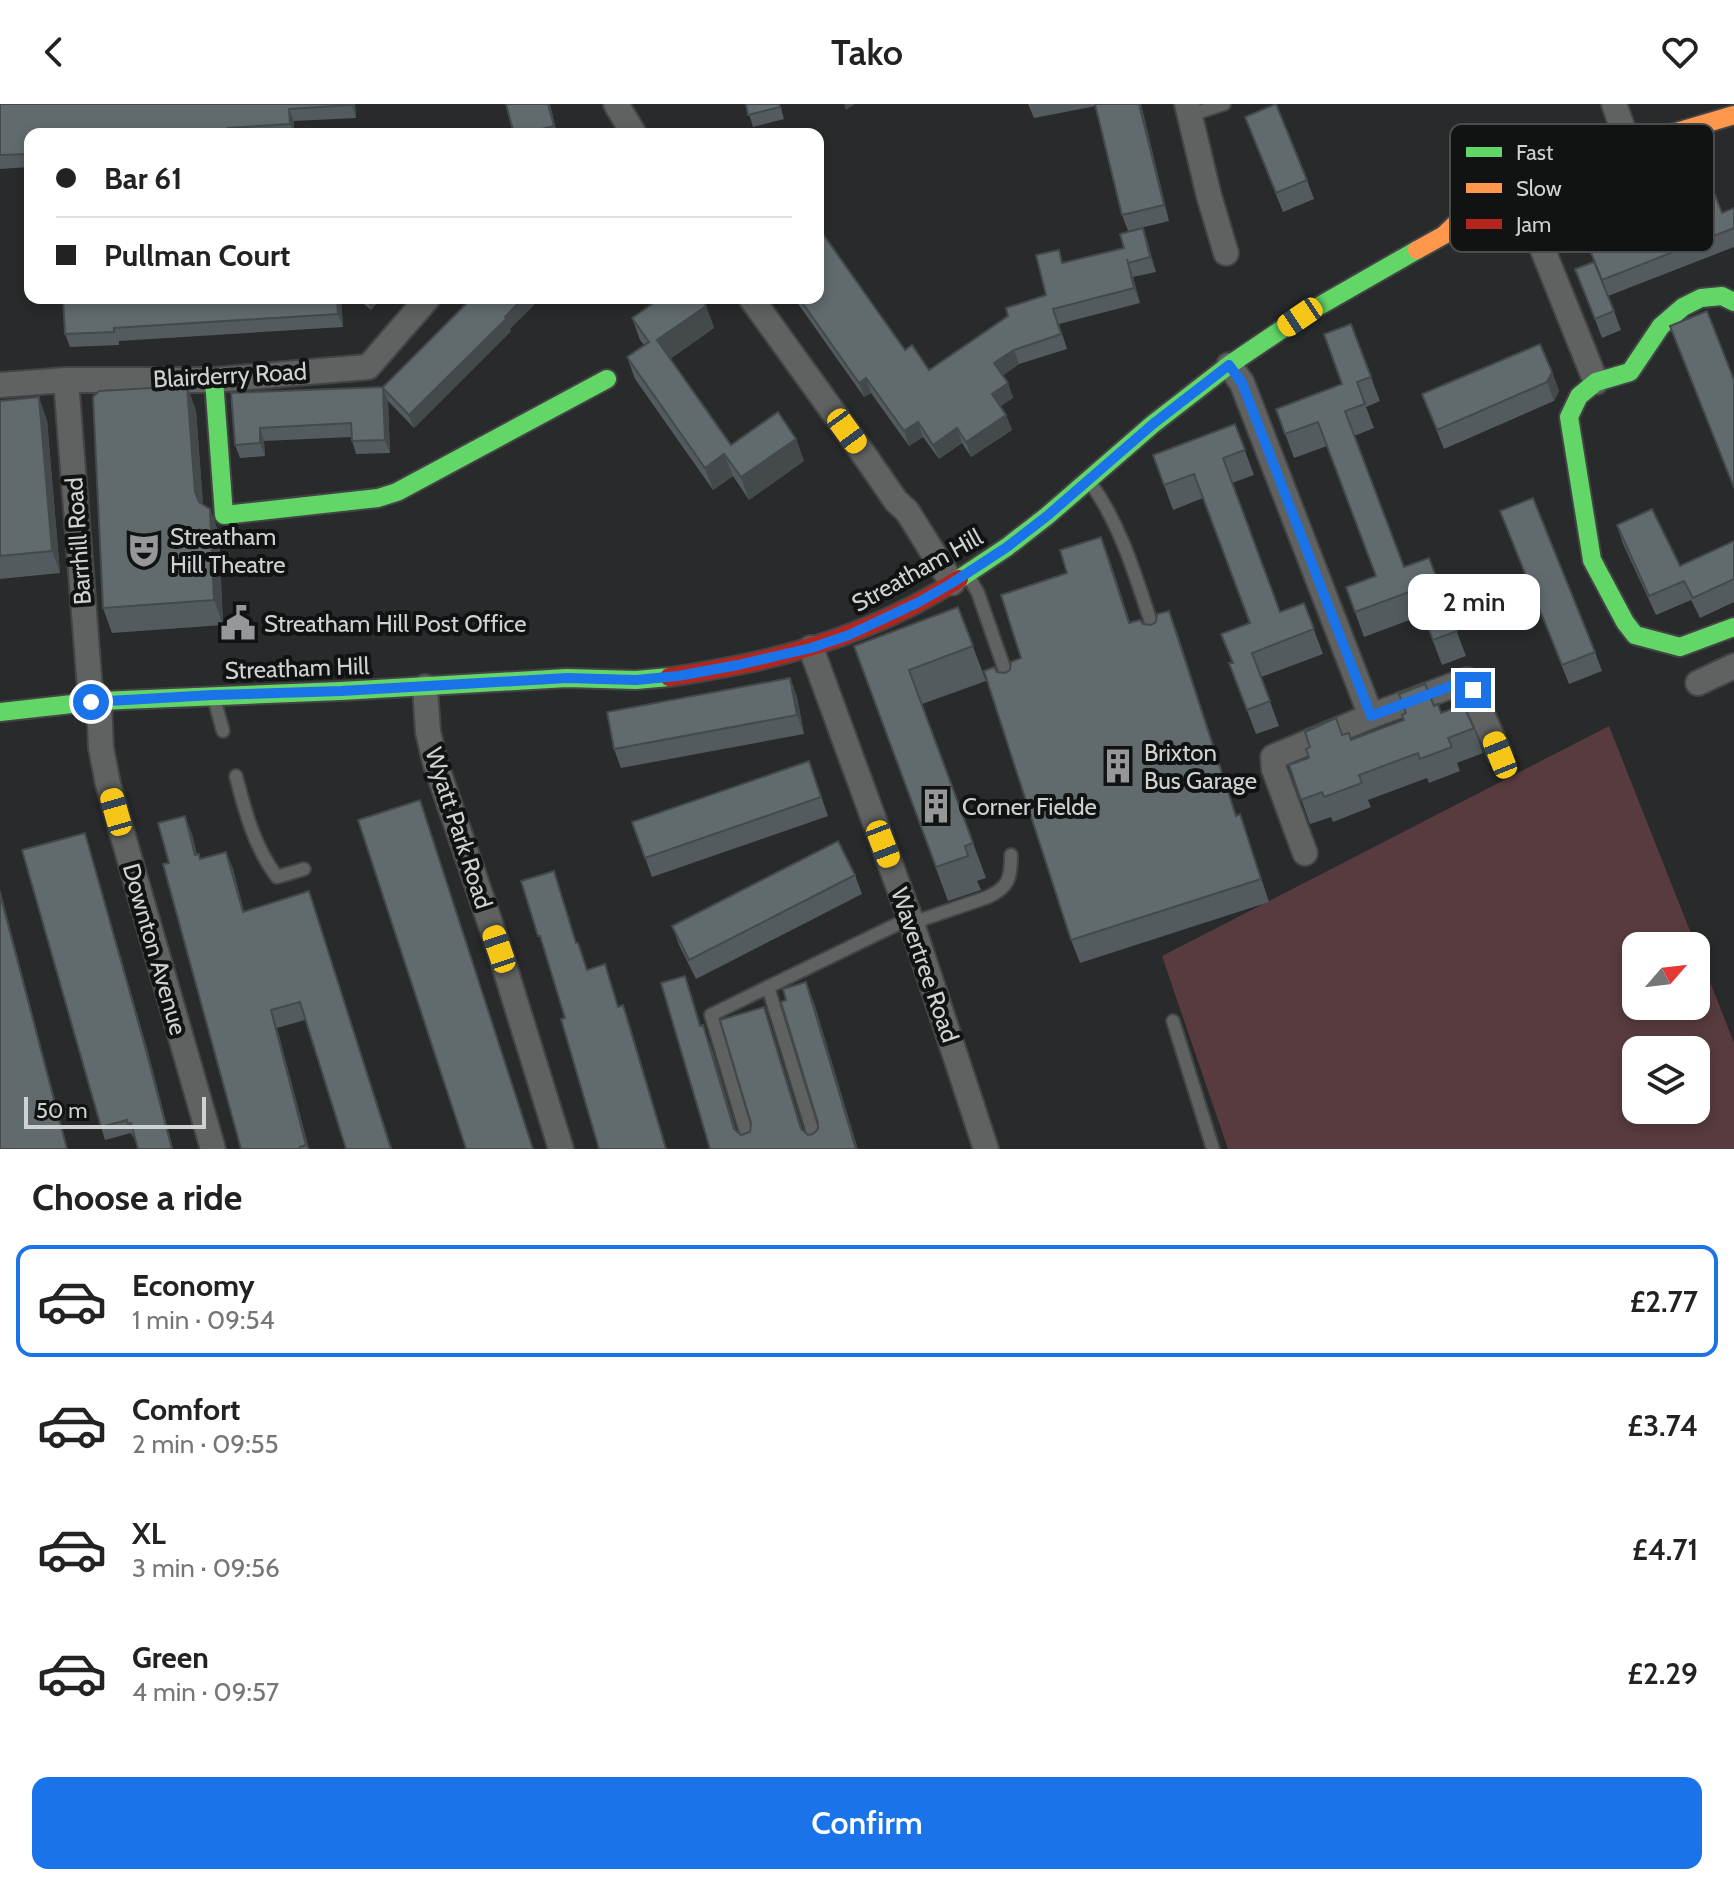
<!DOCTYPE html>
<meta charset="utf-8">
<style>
:root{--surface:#fff;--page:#f6f6f6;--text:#222;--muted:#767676;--line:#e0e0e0;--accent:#1a73e8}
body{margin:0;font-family:Cabin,sans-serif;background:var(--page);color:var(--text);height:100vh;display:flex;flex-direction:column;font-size:30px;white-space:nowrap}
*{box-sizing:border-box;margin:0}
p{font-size:26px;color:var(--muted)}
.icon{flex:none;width:44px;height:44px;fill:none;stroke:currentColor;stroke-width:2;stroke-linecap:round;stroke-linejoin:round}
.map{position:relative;height:1045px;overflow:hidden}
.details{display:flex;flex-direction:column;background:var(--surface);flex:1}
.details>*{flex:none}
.hud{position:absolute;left:24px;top:24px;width:800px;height:176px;border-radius:16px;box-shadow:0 4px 12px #0003;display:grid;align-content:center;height:176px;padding:0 32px;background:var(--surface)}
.needle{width:52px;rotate:62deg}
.controls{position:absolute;left:1622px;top:828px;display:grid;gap:16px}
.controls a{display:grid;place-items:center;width:88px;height:88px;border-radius:16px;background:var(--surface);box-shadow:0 4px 12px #0003;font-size:40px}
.scale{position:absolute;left:24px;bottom:20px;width:182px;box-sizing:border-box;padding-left:8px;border:4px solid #cfd2d2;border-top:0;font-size:22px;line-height:28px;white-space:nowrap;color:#cfd2d2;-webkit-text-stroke:6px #111313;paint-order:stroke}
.end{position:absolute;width:36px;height:36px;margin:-18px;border:10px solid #1a73e8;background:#fff;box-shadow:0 0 0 4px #fff}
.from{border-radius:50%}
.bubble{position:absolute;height:56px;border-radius:16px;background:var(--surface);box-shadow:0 4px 12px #0003;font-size:26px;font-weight:600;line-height:56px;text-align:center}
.car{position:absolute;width:24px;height:48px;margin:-24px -12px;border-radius:10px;box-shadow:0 0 6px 2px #0007;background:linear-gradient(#f5c518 24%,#345 0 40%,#f5c518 0 76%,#345 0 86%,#f5c518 0)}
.hud b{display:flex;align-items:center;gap:28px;height:76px;font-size:30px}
.hud b+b{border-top:2px solid var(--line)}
.hud i{width:20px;height:20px;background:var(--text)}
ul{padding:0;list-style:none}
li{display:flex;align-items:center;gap:24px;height:112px;margin:0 16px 12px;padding:0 16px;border:4px solid transparent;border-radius:16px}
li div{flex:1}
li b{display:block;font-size:30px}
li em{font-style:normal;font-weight:600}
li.active{border-color:var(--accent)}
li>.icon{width:72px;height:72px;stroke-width:1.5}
h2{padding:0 32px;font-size:36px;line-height:96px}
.button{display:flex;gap:16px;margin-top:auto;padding:16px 32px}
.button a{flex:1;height:92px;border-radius:16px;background:var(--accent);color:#fff;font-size:32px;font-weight:600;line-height:92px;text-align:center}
header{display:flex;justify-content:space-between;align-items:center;height:104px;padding:0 32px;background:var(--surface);font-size:36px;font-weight:600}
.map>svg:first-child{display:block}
</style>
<header><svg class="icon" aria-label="back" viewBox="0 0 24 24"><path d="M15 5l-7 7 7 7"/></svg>Tako<svg class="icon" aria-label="heart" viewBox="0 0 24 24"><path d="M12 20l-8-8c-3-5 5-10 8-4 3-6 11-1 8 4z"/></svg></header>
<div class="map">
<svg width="1734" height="1045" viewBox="0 0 1734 1045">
<rect width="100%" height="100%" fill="#282a2b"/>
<!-- green -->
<path fill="#583b3f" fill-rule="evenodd" d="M1609,622L1696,842H1636V902H1696V842L1734,939V1045H1228L1162,852ZM1636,946H1696V1006H1636Z"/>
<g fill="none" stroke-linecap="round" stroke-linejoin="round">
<!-- lane casing -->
<g stroke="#434545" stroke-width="16">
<g id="lane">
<path d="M1190,11L1224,0"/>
<path d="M1092,381C1124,427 1138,481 1156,533"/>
<path d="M970,475L978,489L1010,581"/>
<path d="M215,598L223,627"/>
<path d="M236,672C245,708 255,744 277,773L304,765"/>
<path d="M912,819L988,793C1009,783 1011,774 1011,751"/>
<path d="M1173,917L1213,1045"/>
<path d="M751,1045L711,911L768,883"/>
<path d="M818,1045L768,883L910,814"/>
</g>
</g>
<!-- street casing -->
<g stroke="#434545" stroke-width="28">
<g id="street">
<path d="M616,0L634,30"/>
<path d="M1187,0L1209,92L1226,149"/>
<path d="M1614,0L1629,42"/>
<path d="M1518,84L1596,278"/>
<path d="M751,194L865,352L896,397L907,407L952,479"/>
<path d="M1229,261L1242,279L1371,612"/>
<path d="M66,276L91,598"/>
<path d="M0,281L66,276H214L368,263L428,194"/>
<path d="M811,544L910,814L986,1045"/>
<path d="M1698,579L1734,562"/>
<path d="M425,583L428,628L435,658L499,845L561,1045"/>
<path d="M99,597L101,644L108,680L213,1045"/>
<path d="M1305,749L1274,665L1273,653L1371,612L1467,576L1500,651"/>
</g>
</g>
<!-- fast casing -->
<g stroke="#434545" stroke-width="22">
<g id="fast">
<path d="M1734,198L1722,192L1701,194L1683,203L1661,222L1630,268L1596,278L1579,292L1569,313L1592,456L1625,518L1635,531L1680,543L1734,523"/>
<path d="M214,276L224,411L378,394L397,388L607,275"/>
<path d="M959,475L1007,443L1047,412L1153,320L1229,261L1300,213L1417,146"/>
<path d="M0,608L99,597L341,587L567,574L636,576L669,573"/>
</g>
</g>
<!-- slow casing -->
<g stroke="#434545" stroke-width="22">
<path id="slow" d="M1417,146L1444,131L1466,110L1565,61L1734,11"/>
</g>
<!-- jam casing -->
<g stroke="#434545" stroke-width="22">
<path id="jam" d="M669,573C687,571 705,567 723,564C806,549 887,521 959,475"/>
</g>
<!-- lane -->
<use href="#lane" stroke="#606262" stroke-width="12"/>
<!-- street -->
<use href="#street" stroke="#606262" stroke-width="24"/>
<!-- fast -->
<use href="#fast" stroke="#63d668" stroke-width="18"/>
<!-- slow -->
<use href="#slow" stroke="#ff974d" stroke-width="18"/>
<!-- jam -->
<use href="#jam" stroke="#b3261e" stroke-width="18"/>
</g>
<!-- wall -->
<g fill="#535b5e">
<path d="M0,0H355L356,14L294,17V30H30V63L0,65Z"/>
<path d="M550,0L557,30H514Z"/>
<path d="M746,0H780L784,15L753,23Z"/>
<path d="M1028,0H1141L1169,117L1128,127L1122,111L1096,2L1034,14Z"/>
<path d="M1245,13L1307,76L1314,95L1283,108Z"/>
<path d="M1734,104V143L1608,192L1588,141L1722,109Z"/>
<path d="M1143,124L1156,168L1133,173L1140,199L1059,220L1067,245L1019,260L1003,271L1008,279L1013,294L1000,302L1006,311L1012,326L971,353L962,339L939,355L923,333L909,342L871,289L864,293L794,194H818L905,246L929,266L1046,191L1064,159L1124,144Z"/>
<path d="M1576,165L1614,207L1621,226L1602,234Z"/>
<path d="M341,194L343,223L119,237V241L70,243L65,230Z"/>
<path d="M357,194H381L371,206Z"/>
<path d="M649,194H700L706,202L714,224L670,255L731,341L796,335L804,357L749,396L733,372L713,386L635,275L627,253L644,241L640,236L632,214L653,199Z"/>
<path d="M1351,220L1380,297L1366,303L1374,324L1354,332L1404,463L1429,454L1466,552L1442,561L1423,511L1364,533L1346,483L1376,472L1327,342L1294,354L1276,305L1342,280Z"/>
<path d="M510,225L511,227L414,324L388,297L390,349L356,350L352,337L351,333L264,337L265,352L240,354L235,341L231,289L383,283Z"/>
<path d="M1552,268L1559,287L1554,297L1444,345L1422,290Z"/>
<path d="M187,282L196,307L203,401L210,405L219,430L223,521L112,529L103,504Z"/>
<path d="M0,297L47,316L60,469L0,475Z"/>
<path d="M1235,320L1254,371L1232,379L1280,508L1304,499L1323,550L1261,573L1279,622L1256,630L1229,559H1232L1249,519L1203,394L1173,406L1153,351Z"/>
<path d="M1500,407L1595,548L1602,567L1569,580Z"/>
<path d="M1617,421L1680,462L1734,437V498L1700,514L1691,496L1656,511L1623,440Z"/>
<path d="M1101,433L1130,519L1151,521L1169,507L1236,712L1240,710L1269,798L1080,859L1071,836L997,568L1005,569L1021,554L1067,469Z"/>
<path d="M958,503L986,577L922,600L986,774L977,777L981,786L948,797L854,542Z"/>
<path d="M790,574L797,593L804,630L621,664L614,645Z"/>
<path d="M1434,602L1441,609L1474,624L1483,649L1457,659L1460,667L1429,679L1427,674L1368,696L1371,703L1333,718L1331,713L1310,720L1289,661L1309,654L1342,631L1351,636L1404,616Z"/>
<path d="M809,657L828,712L652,773L632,718Z"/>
<path d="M85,729L148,948L173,1045H138L134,1032L133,1033L131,1029L105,1036L101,1023Z"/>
<path d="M192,730L197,751L201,755L226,748L233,765L244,808L309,787L392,1045H346L305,916L277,924L309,1045H241L169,759Z"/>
<path d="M855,771L862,790L696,875L679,841L672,822Z"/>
</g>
<!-- shaded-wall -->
<g fill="#444a4c">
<path d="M351,0H355L356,14Z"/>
<path d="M548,0H550L557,30L554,22Z"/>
<path d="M844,0H855L846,6Z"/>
<path d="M1139,0H1141L1169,117L1164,101Z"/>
<path d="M289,5L294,17V30L290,20Z"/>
<path d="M1143,124L1148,139L1156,168L1150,153Z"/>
<path d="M1127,155L1133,173L1140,199L1134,184Z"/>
<path d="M337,194H341L343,223L338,210Z"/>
<path d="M367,194H381L371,206Z"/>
<path d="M523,194H541L510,225L511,227L414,324L409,311Z"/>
<path d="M706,202L714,224L665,258L657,236Z"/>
<path d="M1014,246L1019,260L1000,274L994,259Z"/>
<path d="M1552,268L1559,287L1554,297L1547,278Z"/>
<path d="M866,274L871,289L864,293L859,279Z"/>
<path d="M1008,279L1013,294L997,305L992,290Z"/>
<path d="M187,282L196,307L204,412L195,388Z"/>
<path d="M383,284L388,297L390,349L385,336Z"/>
<path d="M39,293L47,316L60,469L52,447Z"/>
<path d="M1006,311L1012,326L971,353L966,338Z"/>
<path d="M918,318L923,333L909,342L904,327Z"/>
<path d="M260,324L264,337L265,352L260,339Z"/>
<path d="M957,324L962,339L939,355L933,341Z"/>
<path d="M796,335L804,357L749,396L741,373Z"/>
<path d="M724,350L733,372L713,386L705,364Z"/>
<path d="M210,405L219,430L223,521L214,496Z"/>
<path d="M1101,433L1110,456L1138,543L1129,519Z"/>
<path d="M1169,507L1178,530L1244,735L1236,712Z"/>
<path d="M790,574L797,593L804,630L797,611Z"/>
<path d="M185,712L192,730L202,769L195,751Z"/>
<path d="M85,729L148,948L173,1045H172Z"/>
<path d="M226,748L233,765L249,826L243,808Z"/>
<path d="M0,785L68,1045H67L0,790Z"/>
<path d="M309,787L315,805L392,1045H391Z"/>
<path d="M685,872L693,895L708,945L700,922Z"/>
<path d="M806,878L815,901L858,1045H856Z"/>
<path d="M623,901L628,914L667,1045H666Z"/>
<path d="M764,903L772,926L809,1045L801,1025Z"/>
<path d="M271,906L277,924L309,1045H308L306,1041Z"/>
<path d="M703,921L712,944L742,1045L734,1025Z"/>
</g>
<!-- building -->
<g fill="#616a6d" stroke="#444a4c" stroke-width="2">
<path d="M0,0H351V1L289,5L290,20L228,24V30H30V50L0,51Z"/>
<path d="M506,0H548L554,22L521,30H514Z"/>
<path d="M746,0H779L780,3L748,11Z"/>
<path d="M1095,0H1139L1164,101L1122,111Z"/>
<path d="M1276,0L1307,76L1276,89L1245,13Z"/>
<path d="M1715,91L1722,109L1734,104V124L1602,176L1588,141Z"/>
<path d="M818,123L905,246L912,241L929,266L1008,212L1006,204L1046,191L1036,151L1059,146L1062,159L1124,144L1120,130L1143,124L1150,153L1128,159L1127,155L1134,184L1053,205L1061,230L1014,246L994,259L1008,279L992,290L1006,311L966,338L957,324L933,341L918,318L904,327L866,274L859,279L799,194H818Z"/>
<path d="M1594,158L1614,207L1595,215L1575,165Z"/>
<path d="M63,194H337L338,210L114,224V228L65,230Z"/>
<path d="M472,194H523L505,213L507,214L409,311L383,284L385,336L352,337L351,319L260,324V339L235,341L231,289L383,283Z"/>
<path d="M657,194H700L706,202L657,236L731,341L778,308L796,335L741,373L724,350L705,364L627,253L649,238L632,214L658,196Z"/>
<path d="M1707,207L1734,276V384L1670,222Z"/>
<path d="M1351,220L1371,273L1357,278L1365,300L1345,307L1404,463L1429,454L1457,527L1433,536L1414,486L1355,508L1346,483L1376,472L1318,318L1285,330L1276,305L1342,280L1324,230Z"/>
<path d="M1540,240L1552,268L1547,278L1437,326L1422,290Z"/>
<path d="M187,282L195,388L199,398L210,405L214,496L103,504L93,293L99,287Z"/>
<path d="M39,293L52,447L0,452V297Z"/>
<path d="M1235,320L1245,346L1223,354L1280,508L1304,499L1314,525L1252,549L1270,597L1247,606L1229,559H1233L1221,530L1250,519L1194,370L1164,381L1153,351Z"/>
<path d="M1533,394L1595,548L1562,561L1500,407Z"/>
<path d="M1652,405L1680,462L1734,437V475L1693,494L1684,477L1649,492L1617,421Z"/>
<path d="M1101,433L1129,519L1140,516L1143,520L1151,521L1156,518L1157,510L1169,507L1236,712L1240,710L1261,775L1071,836L984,567L994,563L997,568L1005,569L1010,566L1011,558L1021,554L1001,491L1067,469L1060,446Z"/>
<path d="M958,503L973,542L909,566L973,739L965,742L968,752L936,763L854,542Z"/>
<path d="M790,574L797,611L614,645L607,608Z"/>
<path d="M1425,580L1434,602L1438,600L1441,609L1463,601L1474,624L1448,634L1452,643L1420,655L1418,649L1359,671L1362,679L1324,693L1322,688L1301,696L1289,661L1309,654L1306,645L1310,643L1305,628L1336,614L1342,631L1349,629L1351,636L1404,616L1402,611L1406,609L1399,590Z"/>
<path d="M809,657L821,693L645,754L632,718Z"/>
<path d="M420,696L533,1045H466L358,716Z"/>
<path d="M185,712L195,751L199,750L200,755L226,748L243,808L309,787L391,1045H346L300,898L271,906L306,1041L300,1043V1045H241L163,760L169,759L158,719Z"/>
<path d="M85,729L143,935L172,1045H138L131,1019L128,1020L127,1016L101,1023L22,746Z"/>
<path d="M838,737L855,771L689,856L672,822Z"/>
<path d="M554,767L576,839H578L587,866L605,860L618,903L623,901L666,1045H599L561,915L565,914L540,832H538L521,777Z"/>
<path d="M0,790L67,1045H0Z"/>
<path d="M685,872L700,922L703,921L734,1025L741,1031L750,1028L751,1019L720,916L764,903L801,1025L808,1031L813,1030L818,1025V1019L781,898L786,896L783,885L806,878L856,1045H710L661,879Z"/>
</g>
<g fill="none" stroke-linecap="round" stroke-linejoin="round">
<!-- route -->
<path stroke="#1a73e8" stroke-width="10" d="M91,598L213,591L341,587L567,574L636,576L678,572L738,561L811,544L849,531L919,498L952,479L1007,443L1047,412L1153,320L1229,261L1242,279L1371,612L1467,576L1473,586"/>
</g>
<!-- icons -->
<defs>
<g id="theatre-bare" transform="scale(2.76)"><path d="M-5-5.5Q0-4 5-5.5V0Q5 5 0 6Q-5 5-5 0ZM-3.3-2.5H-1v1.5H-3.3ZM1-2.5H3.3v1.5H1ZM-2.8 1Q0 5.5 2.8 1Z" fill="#959798" stroke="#111313" stroke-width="2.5" paint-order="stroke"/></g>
<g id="civic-bare" transform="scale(2.76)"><path d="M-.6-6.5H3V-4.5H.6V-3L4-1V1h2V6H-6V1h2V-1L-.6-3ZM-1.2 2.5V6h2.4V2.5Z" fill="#959798" stroke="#111313" stroke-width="2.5" paint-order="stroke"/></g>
<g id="building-bare" transform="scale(2.76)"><path d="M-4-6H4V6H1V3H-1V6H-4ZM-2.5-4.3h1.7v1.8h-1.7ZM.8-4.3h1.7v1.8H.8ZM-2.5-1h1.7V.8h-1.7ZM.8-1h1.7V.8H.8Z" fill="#959798" stroke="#111313" stroke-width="2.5" paint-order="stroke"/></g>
</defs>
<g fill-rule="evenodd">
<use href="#theatre-bare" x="144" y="446"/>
<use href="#civic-bare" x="238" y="519"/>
<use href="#building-bare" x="1118" y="662"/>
<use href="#building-bare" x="936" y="702"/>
</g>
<g text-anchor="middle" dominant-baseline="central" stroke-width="8" stroke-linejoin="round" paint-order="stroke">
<!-- street labels -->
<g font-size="24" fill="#cfd2d2" stroke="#111313">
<text transform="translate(230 271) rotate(-3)">Blairderry Road</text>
<text transform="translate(78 437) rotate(-94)">Barrhill Road</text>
<text transform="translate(917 466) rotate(-29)">Streatham Hill</text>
<text transform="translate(297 564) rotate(-2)">Streatham Hill</text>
<text transform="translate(459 724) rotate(72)">Wyatt Park Road</text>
<text transform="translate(155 845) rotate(74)">Downton Avenue</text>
<text transform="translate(925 861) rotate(71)">Wavertree Road</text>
</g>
<!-- poi labels -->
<g font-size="24" fill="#cfd2d2" stroke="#111313" text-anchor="start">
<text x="170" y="432">Streatham<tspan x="170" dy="28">Hill Theatre</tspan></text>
<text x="264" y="519">Streatham Hill Post Office</text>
<text x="1144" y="648">Brixton<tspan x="1144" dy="28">Bus Garage</tspan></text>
<text x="962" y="702">Corner Fielde</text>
</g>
</g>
<!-- legend -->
<rect x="1450" y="20" width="264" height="128" rx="12" fill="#111313" stroke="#4a4c4c" stroke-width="2"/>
<rect x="1466" y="43" width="36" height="10" fill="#63d668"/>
<rect x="1466" y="79" width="36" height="10" fill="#ff974d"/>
<rect x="1466" y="115" width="36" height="10" fill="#b3261e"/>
<g font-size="22" fill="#cfd2d2">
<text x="1516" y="56">Fast</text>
<text x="1516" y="92">Slow</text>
<text x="1516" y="128">Jam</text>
</g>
</svg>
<div class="controls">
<a><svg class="needle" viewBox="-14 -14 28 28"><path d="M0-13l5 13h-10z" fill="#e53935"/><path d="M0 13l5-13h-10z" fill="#767676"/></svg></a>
<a><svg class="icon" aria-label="layers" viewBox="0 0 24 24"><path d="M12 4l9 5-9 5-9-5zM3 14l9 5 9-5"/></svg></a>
</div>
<div class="scale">50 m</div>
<i class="end from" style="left:91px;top:598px"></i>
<i class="end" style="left:1473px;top:586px"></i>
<div class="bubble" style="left:1408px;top:470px;width:132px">2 min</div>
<i class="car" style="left:1300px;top:213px;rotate:236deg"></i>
<i class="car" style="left:847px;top:327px;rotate:144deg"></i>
<i class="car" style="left:1500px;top:651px;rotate:338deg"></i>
<i class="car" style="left:116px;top:708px;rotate:344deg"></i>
<i class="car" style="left:883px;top:740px;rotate:159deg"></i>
<i class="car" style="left:499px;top:845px;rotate:341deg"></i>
<div class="hud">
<b><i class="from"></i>Bar 61</b>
<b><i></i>Pullman Court</b>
</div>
</div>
<section class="details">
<h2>Choose a ride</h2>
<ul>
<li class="active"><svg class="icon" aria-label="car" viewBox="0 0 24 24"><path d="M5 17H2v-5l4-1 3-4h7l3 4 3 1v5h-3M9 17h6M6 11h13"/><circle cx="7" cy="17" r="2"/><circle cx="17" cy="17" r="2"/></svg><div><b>Economy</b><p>1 min · 09:54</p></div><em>£2.77</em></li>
<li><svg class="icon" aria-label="car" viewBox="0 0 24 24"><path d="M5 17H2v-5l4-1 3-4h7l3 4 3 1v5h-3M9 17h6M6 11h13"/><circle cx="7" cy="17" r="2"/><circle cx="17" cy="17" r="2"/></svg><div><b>Comfort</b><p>2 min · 09:55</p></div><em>£3.74</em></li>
<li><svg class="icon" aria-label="car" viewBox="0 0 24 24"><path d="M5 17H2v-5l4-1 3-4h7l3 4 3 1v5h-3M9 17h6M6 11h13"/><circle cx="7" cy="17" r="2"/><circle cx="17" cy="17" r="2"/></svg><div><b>XL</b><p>3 min · 09:56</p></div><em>£4.71</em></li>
<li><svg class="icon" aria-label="car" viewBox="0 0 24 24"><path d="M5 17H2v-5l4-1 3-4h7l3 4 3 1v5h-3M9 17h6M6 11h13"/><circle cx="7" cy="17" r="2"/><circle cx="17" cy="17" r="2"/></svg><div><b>Green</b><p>4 min · 09:57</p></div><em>£2.29</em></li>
</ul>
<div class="button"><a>Confirm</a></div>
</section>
